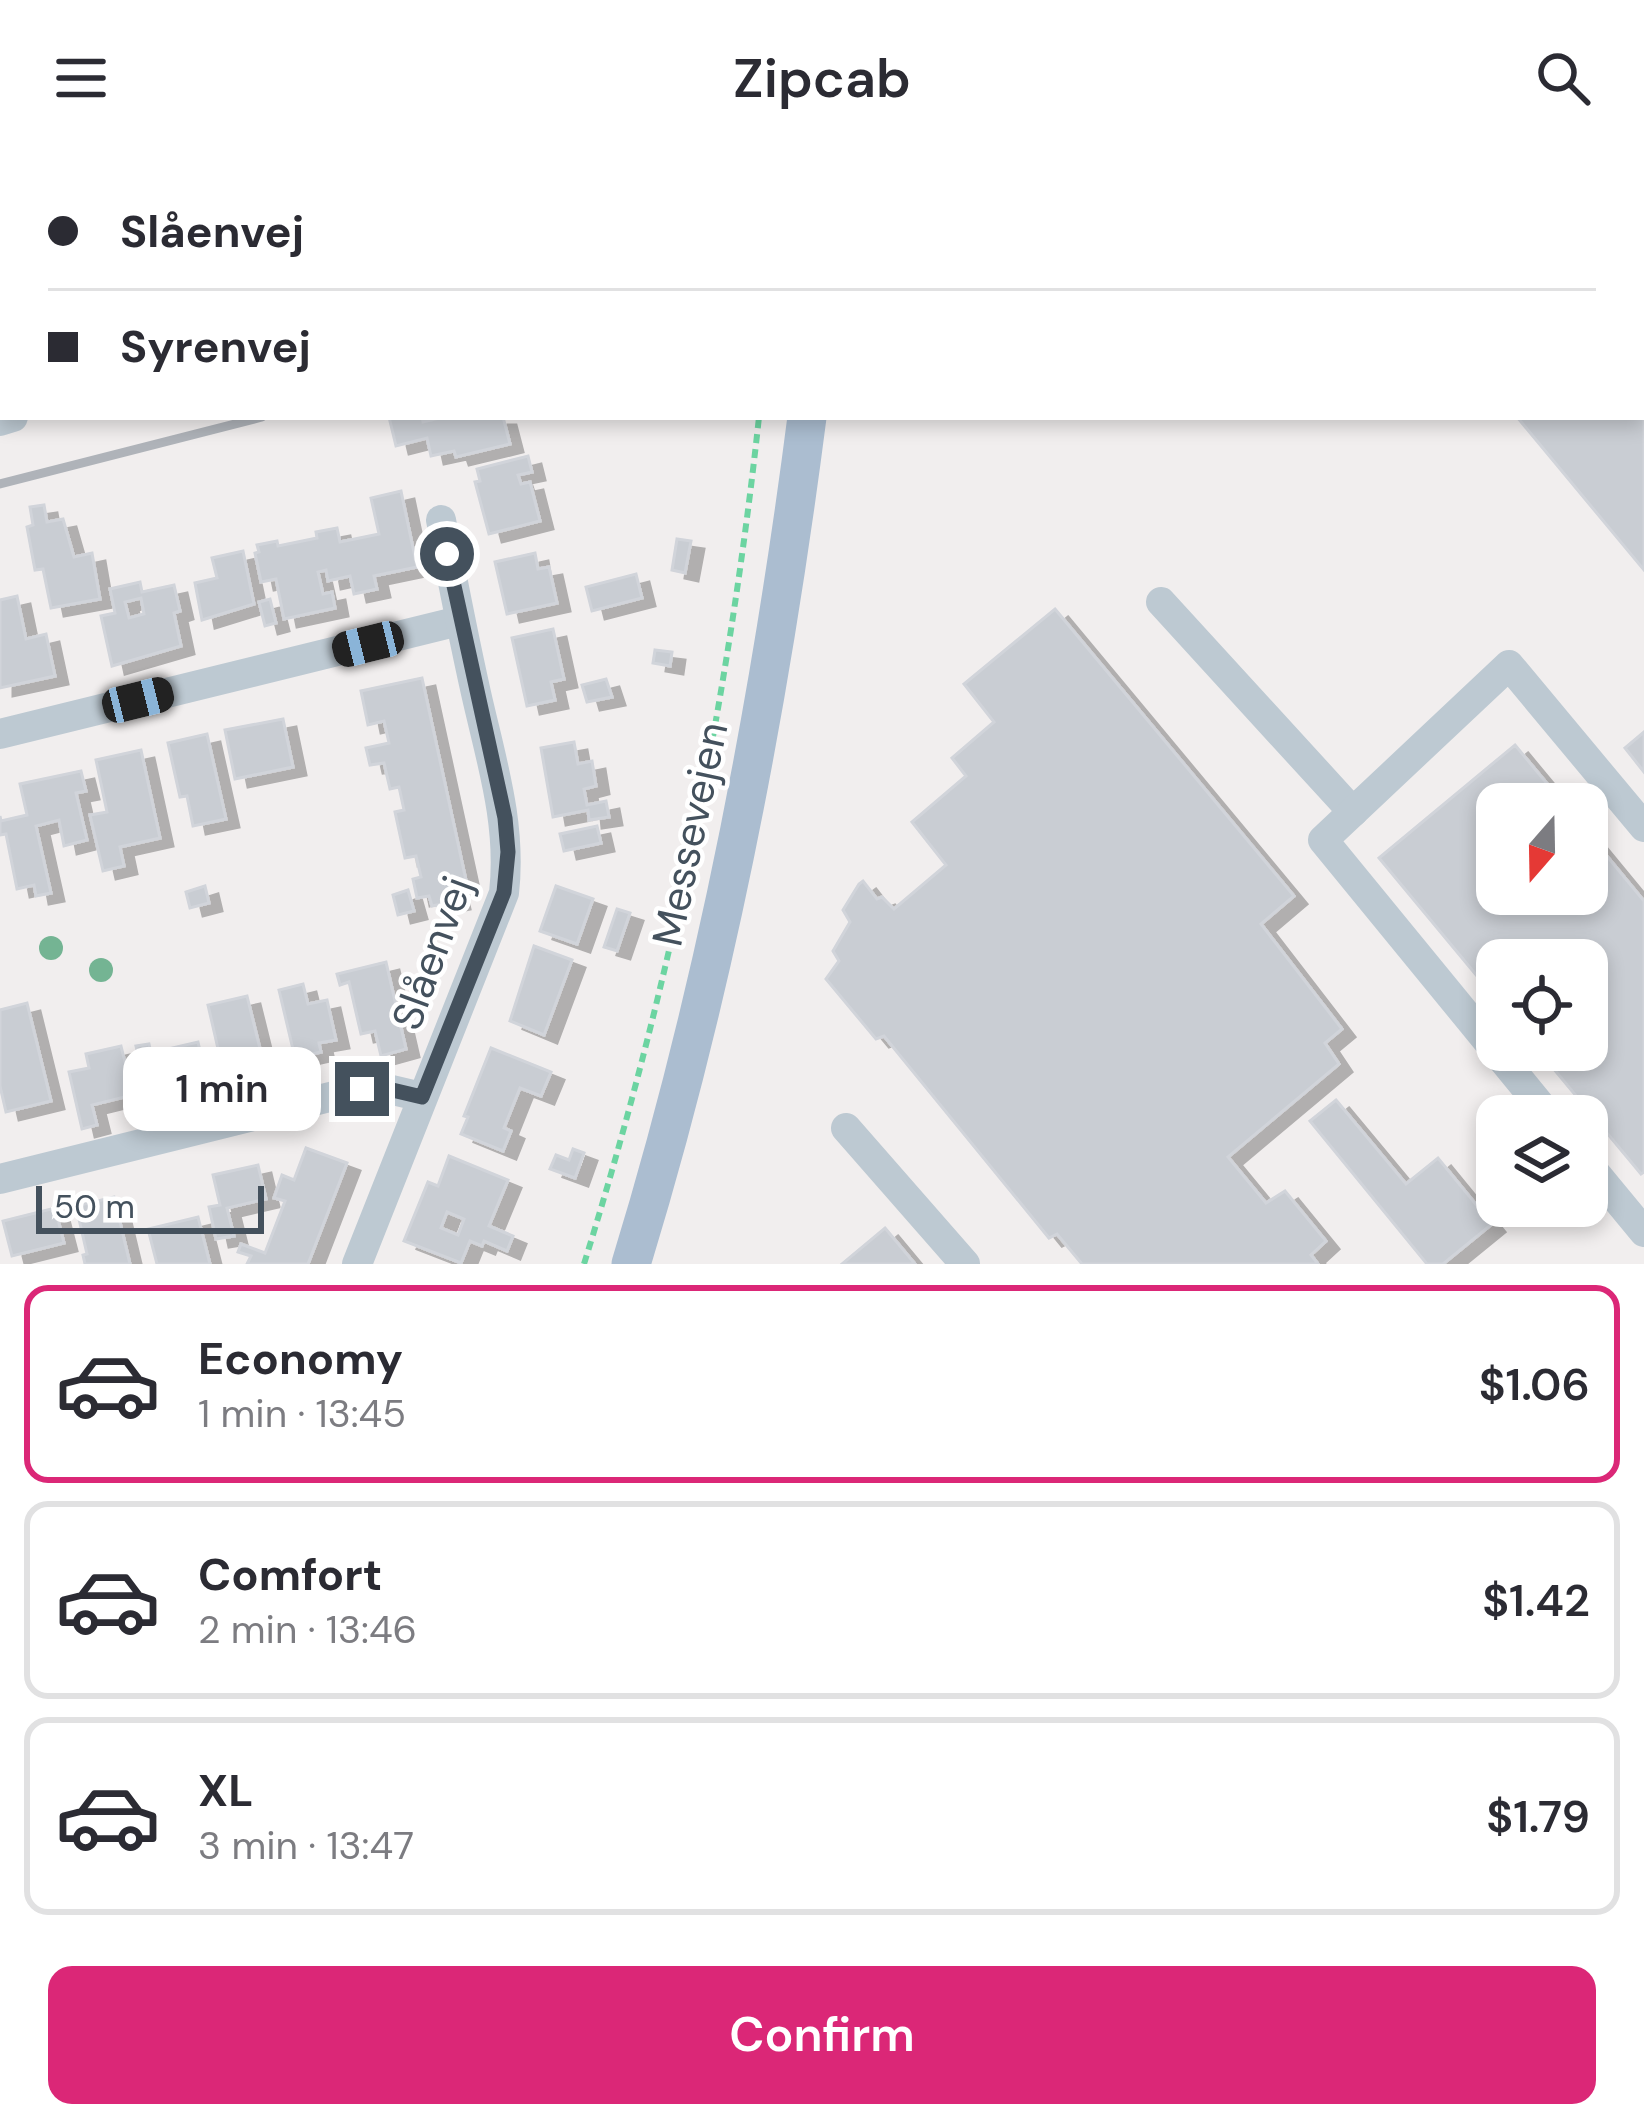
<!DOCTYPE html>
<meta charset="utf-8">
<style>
:root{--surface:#fff;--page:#f7f7f7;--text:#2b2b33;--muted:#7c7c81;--line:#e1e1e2;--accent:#db2777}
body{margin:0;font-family:"DM Sans",sans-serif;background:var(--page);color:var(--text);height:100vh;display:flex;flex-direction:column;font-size:45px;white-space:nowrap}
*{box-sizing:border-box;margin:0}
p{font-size:39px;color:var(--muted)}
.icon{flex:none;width:66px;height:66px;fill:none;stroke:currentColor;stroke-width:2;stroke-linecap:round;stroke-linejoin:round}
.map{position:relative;height:1108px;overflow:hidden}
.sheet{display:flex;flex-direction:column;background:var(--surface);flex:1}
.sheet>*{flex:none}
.banner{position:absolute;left:0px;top:0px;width:1644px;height:264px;box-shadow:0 6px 18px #0003;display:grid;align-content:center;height:264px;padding:0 48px;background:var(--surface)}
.needle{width:78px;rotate:200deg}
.controls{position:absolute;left:1476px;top:627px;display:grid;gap:24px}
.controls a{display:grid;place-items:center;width:132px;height:132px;border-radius:24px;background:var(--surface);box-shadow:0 6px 18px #0003;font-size:60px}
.scale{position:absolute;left:36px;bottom:30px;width:228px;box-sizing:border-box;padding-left:12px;border:6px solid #44515d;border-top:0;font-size:33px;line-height:42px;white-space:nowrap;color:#44515d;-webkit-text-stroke:9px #fff;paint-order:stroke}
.end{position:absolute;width:54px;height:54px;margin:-27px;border:15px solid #44515d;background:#fff;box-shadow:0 0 0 6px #fff}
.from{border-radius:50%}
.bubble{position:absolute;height:84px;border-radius:24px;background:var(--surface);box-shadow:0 6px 18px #0003;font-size:39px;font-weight:600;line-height:84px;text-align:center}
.car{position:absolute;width:36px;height:72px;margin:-36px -18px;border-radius:15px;box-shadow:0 0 9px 3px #0007;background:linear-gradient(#222 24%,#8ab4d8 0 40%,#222 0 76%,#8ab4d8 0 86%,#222 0)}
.banner b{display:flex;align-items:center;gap:42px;height:114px;font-size:45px}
.banner b+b{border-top:3px solid var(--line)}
.banner i{width:30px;height:30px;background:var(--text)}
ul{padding:21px 0 0;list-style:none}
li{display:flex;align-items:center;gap:36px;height:198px;margin:0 24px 18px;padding:0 24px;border:6px solid var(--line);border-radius:24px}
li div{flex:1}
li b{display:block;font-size:45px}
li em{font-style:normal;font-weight:600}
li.selected{border-color:var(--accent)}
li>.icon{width:108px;height:108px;stroke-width:1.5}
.button{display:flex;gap:24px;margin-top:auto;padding:24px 48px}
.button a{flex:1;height:138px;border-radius:24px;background:var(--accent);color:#fff;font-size:48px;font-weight:600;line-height:138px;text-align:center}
header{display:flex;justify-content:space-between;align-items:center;height:156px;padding:0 48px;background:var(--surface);font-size:54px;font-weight:600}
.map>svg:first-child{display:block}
</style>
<header><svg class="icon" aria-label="menu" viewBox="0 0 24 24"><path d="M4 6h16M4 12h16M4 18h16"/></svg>Zipcab<svg class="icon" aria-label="search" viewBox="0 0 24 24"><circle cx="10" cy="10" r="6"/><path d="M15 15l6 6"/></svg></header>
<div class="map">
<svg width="1644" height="1108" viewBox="0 0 1644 1108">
<defs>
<filter id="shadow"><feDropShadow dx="13" dy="8" stdDeviation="0" flood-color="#0004"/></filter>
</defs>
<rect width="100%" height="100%" fill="#f1eeee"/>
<!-- building -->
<g fill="#c9cdd3" stroke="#d1d4da" stroke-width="3" fill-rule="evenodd" filter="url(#shadow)">
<path d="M0,0H85L87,3L3,6Z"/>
<path d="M371,0H451L454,3H373Z"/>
<path d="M571,0H655L658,3H574Z"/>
<path d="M1644,82V414L1517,261H1641Z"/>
<path d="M389,261H422L423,266L444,261H503L510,288L456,301L454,295L431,300L427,282L396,290Z"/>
<path d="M528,300L532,316L518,319L521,328L530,326L540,365L489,378L475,326L480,325L477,313Z"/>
<path d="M401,335L417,411L374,420L377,433L354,438L350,420L328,425L326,414L318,416L323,438L332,436L335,452L284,463L276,423L261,426L255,397L259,396L257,389L277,385L278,390L317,382L316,376L337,372L340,386L379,378L371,342Z"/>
<path d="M44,349L47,366L63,363L74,401L92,397L100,443L51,452L43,413L35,414L27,371L33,369L30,351Z"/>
<path d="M677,383L691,385L685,417L672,414Z"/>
<path d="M243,395L254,448L202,464L195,427L217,422L212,402Z"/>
<path d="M535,397L538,413L549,411L557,447L507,458L495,406Z"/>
<path d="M636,418L642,442L592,455L586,431Z"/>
<path d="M140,426L142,436L174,429L180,455L174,457L181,490L112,510L101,460L115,457L110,433ZM141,442L144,458L129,462L125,446Z"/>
<path d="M17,440L26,483L46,478L55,520L0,532V444Z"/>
<path d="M270,443L276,467L265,470L259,446Z"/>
<path d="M1055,453L1294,740L1261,768L1342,873L1325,887L1339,908L1228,1001L1266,1047L1285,1035L1326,1085L1311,1099L1318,1108H1082L1057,1078L1049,1082L884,880L876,883L826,823L839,805L833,795L850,766L843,754L859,728L863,725L877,743L882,741L894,753L946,709L912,666L966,620L952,602L994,566L964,528Z"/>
<path d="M553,473L564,523L551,526L555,544L527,550L512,482Z"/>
<path d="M655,494L672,496L670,510L653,507Z"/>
<path d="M422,522L467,729L454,732L457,745L432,750L429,740L417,742L413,723L421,721L416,700L405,702L395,656L404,654L399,631L390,633L384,607L370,609L366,592L389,587L384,565L368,569L361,535Z"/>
<path d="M606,523L612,541L587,546L582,529Z"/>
<path d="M283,563L293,611L235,623L225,574Z"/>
<path d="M1644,576V616L1625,592Z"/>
<path d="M207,578L226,663L193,670L187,640L180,641L168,587Z"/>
<path d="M574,586L578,608L592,605L596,630L584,633L587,649L606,645L609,661L589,664L588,654L553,661L541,592Z"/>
<path d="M1515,589L1564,648H1497V738H1587V676L1644,745V1016L1641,1018L1538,894H1587V804H1497V844L1379,702Z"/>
<path d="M141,594L160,682L120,691L124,710L103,715L90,659L107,656L96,604Z"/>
<path d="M81,615L86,635L76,637L87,684L64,690L59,664L36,670L51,737L36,740L34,729L17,733L6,678L0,679V660L1,665L27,659L20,628Z"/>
<path d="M597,670L601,687L564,695L560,678Z"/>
<path d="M205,730L209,747L190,752L186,736Z"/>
<path d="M556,730L593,743L577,788L540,775Z"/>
<path d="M408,734L414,755L398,759L393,739Z"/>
<path d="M617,753L630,757L617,795L604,791Z"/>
<path d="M534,790L572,804L544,879L510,865Z"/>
<path d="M386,806L406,893L381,900L375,875L361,878L349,826L340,829L337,818Z"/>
<path d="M303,828L308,848L327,844L336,884L319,887L321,896L295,902L279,834Z"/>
<path d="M247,840L264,909L224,919L208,849Z"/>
<path d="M27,847L51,945L6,956L0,930V854Z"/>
<path d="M198,886L206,921L159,932L156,920L144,923L136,890L149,888L151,897Z"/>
<path d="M121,890L133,939L92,949L97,969L82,973L69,916L89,912L86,898Z"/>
<path d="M491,892L551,916L541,940L520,932L504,972L511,975L503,995L461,978L468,961L464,960Z"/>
<path d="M1336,944L1406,1028L1438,1002L1492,1068L1443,1108H1427L1310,965Z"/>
<path d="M306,992L347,1007L308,1108H247L251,1100L238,1096L241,1088L265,1097L285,1045L274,1042L282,1019L294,1024Z"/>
<path d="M573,993L584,997L575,1022L550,1013L556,999L569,1004Z"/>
<path d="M449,1000L508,1024L489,1070L513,1080L507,1095L484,1085L482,1090L470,1085L461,1107L404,1085L428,1026L438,1030ZM447,1056L464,1063L458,1079L441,1072Z"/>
<path d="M258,1009L266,1043L227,1052L234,1080L216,1083L209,1051L220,1049L213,1019Z"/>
<path d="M114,1041L130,1108H85L83,1099L87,1098L76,1050Z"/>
<path d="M55,1052L64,1087L12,1100L3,1065Z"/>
<path d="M198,1061L210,1108H157L148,1073Z"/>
<path d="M885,1072L915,1108H842Z"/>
</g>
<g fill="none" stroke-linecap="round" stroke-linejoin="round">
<!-- path -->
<g stroke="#6cd4a1" stroke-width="6" stroke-dasharray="9 6" stroke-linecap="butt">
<path d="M353,0L354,3"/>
<path d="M566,0L568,3"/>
<path d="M780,3V0"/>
<path d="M584,1108C670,832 728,548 759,261"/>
</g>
<!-- minor -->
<g stroke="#bdc9d2" stroke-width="30">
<path d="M0,265L13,261"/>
<path d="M1161,446L1353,656"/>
<path d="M0,578L459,465"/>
<path d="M1549,960L1323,684L1509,509L1644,671"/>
<path d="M846,972L965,1108"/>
<path d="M1587,1007L1644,1076"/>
<path d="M0,1023L362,933H388L422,941"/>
<path d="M357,1108L504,737C512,668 491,604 476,537C463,479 452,422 441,364"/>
</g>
<!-- major -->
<g stroke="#abbdd0" stroke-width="39">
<path d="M833,3V0"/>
<path d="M631,1108C716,831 770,549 807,261"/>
</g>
<!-- rail -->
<g stroke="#afb3b9" stroke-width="9">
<path d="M990,3L998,0"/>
<path d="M0,328L262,261"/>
</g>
</g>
<!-- trees -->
<g fill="#74b493">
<circle cx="51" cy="792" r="12"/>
<circle cx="101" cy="814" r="12"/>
</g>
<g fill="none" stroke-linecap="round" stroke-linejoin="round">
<!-- route -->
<path stroke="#44515d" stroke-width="15" d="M362,933H388L422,941L504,736L508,696L505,662L447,398"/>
</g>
<g text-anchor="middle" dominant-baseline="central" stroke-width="9" stroke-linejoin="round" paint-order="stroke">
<!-- street labels -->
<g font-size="42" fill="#44515d" stroke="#fff">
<text transform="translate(690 678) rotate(-78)">Messevejen</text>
<text transform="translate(432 797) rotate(-70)">Slåenvej</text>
</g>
</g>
</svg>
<div class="controls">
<a><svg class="needle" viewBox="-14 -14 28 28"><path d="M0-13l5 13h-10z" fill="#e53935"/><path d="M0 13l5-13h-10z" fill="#7c7c81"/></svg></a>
<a><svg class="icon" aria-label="locate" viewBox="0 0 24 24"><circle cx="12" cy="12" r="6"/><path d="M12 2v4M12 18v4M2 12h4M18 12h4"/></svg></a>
<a><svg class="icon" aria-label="layers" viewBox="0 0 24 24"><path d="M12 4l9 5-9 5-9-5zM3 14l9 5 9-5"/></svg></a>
</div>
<div class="scale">50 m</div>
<i class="end from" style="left:447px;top:398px"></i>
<i class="end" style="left:362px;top:933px"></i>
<div class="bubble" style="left:123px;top:891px;width:198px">1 min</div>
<i class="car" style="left:368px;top:488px;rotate:256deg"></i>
<i class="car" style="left:138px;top:544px;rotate:76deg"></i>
<div class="banner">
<b><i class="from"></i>Slåenvej</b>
<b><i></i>Syrenvej</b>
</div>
</div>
<section class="sheet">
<ul>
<li class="selected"><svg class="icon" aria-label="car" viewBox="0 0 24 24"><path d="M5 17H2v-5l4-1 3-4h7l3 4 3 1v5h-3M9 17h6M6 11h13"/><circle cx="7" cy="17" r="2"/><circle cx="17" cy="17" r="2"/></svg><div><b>Economy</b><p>1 min · 13:45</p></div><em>$1.06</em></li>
<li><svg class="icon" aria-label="car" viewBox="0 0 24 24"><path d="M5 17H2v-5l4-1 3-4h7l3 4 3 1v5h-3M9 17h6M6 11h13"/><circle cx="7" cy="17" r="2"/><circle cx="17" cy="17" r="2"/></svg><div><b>Comfort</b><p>2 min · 13:46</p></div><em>$1.42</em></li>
<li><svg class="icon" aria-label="car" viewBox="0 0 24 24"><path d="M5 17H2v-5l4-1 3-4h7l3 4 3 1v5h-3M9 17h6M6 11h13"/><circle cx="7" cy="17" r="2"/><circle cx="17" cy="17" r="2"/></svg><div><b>XL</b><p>3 min · 13:47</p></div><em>$1.79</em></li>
</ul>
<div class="button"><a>Confirm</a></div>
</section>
